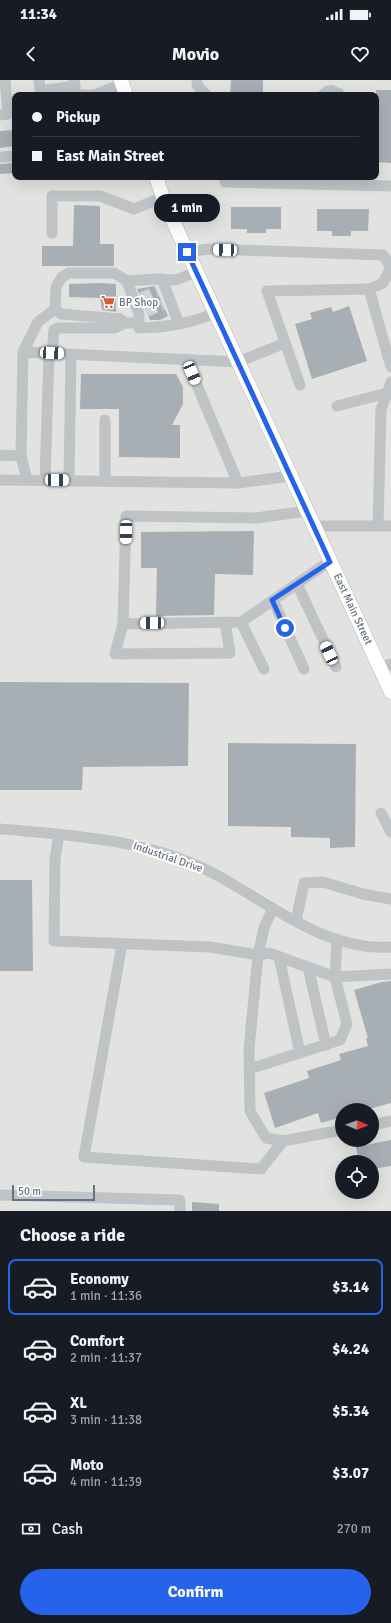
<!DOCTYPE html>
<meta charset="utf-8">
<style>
:root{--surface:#171b24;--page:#20242c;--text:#f1f3f6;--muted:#9ea1a6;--line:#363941;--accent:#2563eb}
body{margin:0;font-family:Signika,sans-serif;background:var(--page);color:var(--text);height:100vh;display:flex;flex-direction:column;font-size:15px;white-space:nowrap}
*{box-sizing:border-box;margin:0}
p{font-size:13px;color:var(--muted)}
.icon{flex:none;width:22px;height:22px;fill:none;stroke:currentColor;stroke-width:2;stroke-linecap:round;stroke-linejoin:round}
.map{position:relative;height:1131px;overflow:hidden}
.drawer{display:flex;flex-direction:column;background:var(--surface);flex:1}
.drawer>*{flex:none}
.guide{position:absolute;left:12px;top:12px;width:367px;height:88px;border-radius:8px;box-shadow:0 4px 16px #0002;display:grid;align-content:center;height:88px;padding:0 20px;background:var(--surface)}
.needle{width:26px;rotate:91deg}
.fabs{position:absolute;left:335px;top:1023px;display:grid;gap:8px}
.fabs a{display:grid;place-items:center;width:44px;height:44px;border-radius:50%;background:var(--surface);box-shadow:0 4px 16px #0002;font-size:20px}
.scale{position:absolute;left:12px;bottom:10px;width:83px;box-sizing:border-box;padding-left:4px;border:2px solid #65737f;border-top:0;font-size:11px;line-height:14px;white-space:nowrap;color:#65737f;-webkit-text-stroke:3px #fff;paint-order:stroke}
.end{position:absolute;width:18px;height:18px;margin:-9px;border:5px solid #2563eb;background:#fff;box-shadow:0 0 0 2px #fff}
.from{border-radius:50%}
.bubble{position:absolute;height:28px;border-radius:14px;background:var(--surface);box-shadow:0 4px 16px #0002;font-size:13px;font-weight:700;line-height:28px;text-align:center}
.car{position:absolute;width:12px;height:24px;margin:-12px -6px;border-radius:5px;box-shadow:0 0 3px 1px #0007;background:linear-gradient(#fff 24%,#345 0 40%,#fff 0 76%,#345 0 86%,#fff 0)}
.guide b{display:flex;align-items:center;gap:14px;height:38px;font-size:15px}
.guide b+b{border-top:1px solid var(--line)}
.guide i{width:10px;height:10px;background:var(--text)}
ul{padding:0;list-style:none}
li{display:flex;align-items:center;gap:12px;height:56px;margin:0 8px 6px;padding:0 12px;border:2px solid transparent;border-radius:8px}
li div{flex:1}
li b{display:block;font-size:15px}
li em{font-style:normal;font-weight:700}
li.on{border-color:var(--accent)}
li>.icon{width:36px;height:36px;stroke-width:1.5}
h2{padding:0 20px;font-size:18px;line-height:48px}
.pay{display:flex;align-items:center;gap:10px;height:44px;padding:0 20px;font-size:15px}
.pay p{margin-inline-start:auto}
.cta{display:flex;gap:8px;margin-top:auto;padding:8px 20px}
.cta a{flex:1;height:46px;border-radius:24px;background:var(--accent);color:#fff;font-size:16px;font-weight:700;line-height:46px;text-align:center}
.status{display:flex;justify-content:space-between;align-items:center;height:28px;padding:0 20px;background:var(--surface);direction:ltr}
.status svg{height:11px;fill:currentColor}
header{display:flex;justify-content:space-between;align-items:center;height:52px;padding:0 20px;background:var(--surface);font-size:18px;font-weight:700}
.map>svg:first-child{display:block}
</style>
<div class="status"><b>11:34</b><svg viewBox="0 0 49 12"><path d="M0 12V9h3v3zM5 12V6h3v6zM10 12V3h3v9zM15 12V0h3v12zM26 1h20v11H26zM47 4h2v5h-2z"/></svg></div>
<header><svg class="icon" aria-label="back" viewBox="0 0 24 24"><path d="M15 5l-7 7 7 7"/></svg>Movio<svg class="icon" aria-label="heart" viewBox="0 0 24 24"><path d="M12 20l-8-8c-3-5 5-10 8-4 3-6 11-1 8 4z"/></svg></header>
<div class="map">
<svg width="391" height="1131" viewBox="0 0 391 1131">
<rect width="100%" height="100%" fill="#f4f4f1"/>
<!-- built -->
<g fill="#e2e3e1" fill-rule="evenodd">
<path d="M0,0H115L120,15H15V97H150L161,127L229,280L391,622V862H381L351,858L319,848L237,800L198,781L143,761L89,752L0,744Z"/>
<path d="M125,0H391V441H316L160,97H376V15H131Z"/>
<path d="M320,449H391V604Z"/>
<path d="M0,755L116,765L192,788L233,808L312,855L391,872V1131H0ZM342,1030H372V1060H342ZM342,1082H372V1112H342Z"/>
</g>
<!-- water -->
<path fill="#b9c3c7" d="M332,5L343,9L344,15H319V11L325,6Z"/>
<!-- building -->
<g fill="#a8afb4">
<path d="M231,0H263V15H230Z"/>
<path d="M376,10H391V83L376,82Z"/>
<path d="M15,50V66L0,68V51Z"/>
<path d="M15,83V93L0,94V84Z"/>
<path d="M74,125L100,126V164H114V186H42V166H73Z"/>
<path d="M231,127H281V149H266V153H247V149H231Z"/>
<path d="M317,129H369L368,151H351V156H332V151H317Z"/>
<path d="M101,203L116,204V232L102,230L100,218L69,217V204Z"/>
<path d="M155,206L168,236L160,240H150L137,209Z"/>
<path d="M349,226L367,281L312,299L295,244L312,239L310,233L331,227L333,232Z"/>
<path d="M81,294H176L183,307V324L172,345H180V378L119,377V329H80Z"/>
<path d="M254,451L253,495L215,494L214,535L156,536L157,488H141V452Z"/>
<path d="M0,602L189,603L188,686L83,687L82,710H0Z"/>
<path d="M228,663L356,664L355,767L330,768V758L291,757V747L228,746Z"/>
<path d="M0,800H32L33,891H0Z"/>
<path d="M391,901V1023L366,1030H342V1037L321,1043L318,1033L275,1048L264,1013L309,998L307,991L341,980L339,974L368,966L366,958H368L354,910L382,902Z"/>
<path d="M391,1060V1086L372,1089V1082H359L356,1067Z"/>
<path d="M192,1122L219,1124V1131H192Z"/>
</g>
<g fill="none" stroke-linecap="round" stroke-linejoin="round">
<!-- minor-tunnel -->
<g stroke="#d0d4d4" stroke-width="11" stroke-dasharray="11 5.5" stroke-linecap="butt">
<path d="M141,218L158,211"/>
<path d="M146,231L163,225"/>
</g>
<!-- major casing -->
<g stroke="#b3b6b9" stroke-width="15">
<g id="major">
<path d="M121,0L126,15"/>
<path d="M156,97L167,128L391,612"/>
</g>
</g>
<!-- minor -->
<g stroke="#bfc3c6" stroke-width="11">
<path d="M39,0L41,15"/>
<path d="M74,0L76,15H94L122,4"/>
<path d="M197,0V5L206,15"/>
<path d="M40,11L75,6"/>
<path d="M0,35L8,34L5,0"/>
<path d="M0,77L15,76"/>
<path d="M224,97L225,102L391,106"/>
<path d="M52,153V116H100L134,129L163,117"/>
<path d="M187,172L210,169L383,175L391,187L383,203L369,209"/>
<path d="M196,192L176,200L156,199L127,201L139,234V248C168,247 189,244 215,233"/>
<path d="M162,199L179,244"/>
<path d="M127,201L114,193H69L62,197L56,207L55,229L61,234L120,239L125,243H139"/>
<path d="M23,272L38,242L55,229"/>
<path d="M52,273L54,250L58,248H114L125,243"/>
<path d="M186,279L238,403L291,396"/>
<path d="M300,305L267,211L369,209L391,287"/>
<path d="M337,326L387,313"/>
<path d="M105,340V401"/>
<path d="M0,375L21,376L23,272L238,282L285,263"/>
<path d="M21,376L27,400"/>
<path d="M0,400L238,403"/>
<path d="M45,400L49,273"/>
<path d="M69,401L71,274"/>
<path d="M307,431L256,438L126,436L123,544L241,542L330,481"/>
<path d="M314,446H391"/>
<path d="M378,446L381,330L391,302"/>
<path d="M297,504L336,587"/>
<path d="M273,520L304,589"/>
<path d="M241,542L264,589"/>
<path d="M123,544L115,574L230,573L225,542"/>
<path d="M380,588L391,584"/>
<path d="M381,733L391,752"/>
<path d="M0,749C66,755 134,758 196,785C259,812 317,872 391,867"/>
<path d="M59,754L55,779L54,861L210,867L258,875L264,848L273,828"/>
<path d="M296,841L304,803L323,802L363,814L391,819"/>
<path d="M122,864L84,1077L261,1089L283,1061"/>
<path d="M279,877L300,973"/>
<path d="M308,887L326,965"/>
<path d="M249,989L340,960L347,944L335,897L337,859"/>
<path d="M372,1045L391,1041"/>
<path d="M342,1050L283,1061L266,1058L250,1031L249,969L258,875L269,873L335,897L391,894"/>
<path d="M0,1115L180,1120V1131"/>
</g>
<!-- major -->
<use href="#major" stroke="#fff" stroke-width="14"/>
</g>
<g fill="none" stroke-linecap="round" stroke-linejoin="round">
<!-- route -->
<path stroke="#2563eb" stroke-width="5" d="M187,172L330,482L272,520L285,548"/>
</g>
<!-- icons -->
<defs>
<g id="supermarket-bare" transform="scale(1.08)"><path d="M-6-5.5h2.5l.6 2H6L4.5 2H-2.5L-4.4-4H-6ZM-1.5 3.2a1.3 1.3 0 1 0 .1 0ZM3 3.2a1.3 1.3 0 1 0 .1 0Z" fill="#d55b2f" stroke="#fff" stroke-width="2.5" paint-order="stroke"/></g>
</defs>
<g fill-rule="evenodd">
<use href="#supermarket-bare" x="108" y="222"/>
</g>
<g text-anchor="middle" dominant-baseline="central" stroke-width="4" stroke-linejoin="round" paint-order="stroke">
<!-- poi labels -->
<g font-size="11" fill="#65737f" stroke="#fff" text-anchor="start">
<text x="119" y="222">BP Shop</text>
</g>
<!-- street labels -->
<g font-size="11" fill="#65737f" stroke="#fff">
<text transform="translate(353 529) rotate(65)">East Main Street</text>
<text transform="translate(168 777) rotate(19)">Industrial Drive</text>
</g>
</g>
</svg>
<div class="fabs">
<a><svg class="needle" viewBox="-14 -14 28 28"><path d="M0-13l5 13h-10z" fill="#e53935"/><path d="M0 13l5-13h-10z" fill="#9ea1a6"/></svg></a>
<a><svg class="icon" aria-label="locate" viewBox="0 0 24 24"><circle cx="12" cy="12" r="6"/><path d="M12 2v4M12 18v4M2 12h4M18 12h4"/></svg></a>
</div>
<div class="scale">50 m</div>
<i class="end from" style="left:285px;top:548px"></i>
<i class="end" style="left:187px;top:172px"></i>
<div class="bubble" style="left:154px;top:114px;width:66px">1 min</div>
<i class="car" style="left:225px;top:170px;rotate:272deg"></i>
<i class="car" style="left:52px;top:273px;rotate:93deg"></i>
<i class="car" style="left:192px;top:293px;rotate:157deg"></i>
<i class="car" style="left:57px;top:400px;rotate:91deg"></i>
<i class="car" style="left:126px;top:452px;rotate:181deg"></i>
<i class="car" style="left:152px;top:543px;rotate:269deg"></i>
<i class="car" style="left:329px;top:573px;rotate:335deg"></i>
<div class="guide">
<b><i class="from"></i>Pickup</b>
<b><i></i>East Main Street</b>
</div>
</div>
<section class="drawer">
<h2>Choose a ride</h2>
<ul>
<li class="on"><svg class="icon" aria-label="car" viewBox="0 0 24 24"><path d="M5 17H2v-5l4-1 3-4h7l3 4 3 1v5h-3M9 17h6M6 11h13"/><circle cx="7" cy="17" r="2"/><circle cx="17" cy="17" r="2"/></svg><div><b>Economy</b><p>1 min · 11:36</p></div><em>$3.14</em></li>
<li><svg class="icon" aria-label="car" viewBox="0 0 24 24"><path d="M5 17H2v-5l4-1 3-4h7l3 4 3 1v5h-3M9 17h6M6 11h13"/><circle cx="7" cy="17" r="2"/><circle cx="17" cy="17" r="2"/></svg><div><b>Comfort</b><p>2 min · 11:37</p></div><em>$4.24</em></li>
<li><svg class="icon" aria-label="car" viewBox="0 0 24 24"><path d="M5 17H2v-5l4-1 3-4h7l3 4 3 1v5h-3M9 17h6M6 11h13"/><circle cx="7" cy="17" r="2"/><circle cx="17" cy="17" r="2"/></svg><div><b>XL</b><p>3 min · 11:38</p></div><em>$5.34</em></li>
<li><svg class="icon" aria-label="car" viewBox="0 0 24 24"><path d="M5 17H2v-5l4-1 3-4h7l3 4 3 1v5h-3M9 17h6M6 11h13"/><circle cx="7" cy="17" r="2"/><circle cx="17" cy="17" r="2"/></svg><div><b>Moto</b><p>4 min · 11:39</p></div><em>$3.07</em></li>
</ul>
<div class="pay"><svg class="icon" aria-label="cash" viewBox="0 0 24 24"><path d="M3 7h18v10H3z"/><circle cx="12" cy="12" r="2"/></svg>Cash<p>270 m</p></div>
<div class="cta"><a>Confirm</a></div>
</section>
